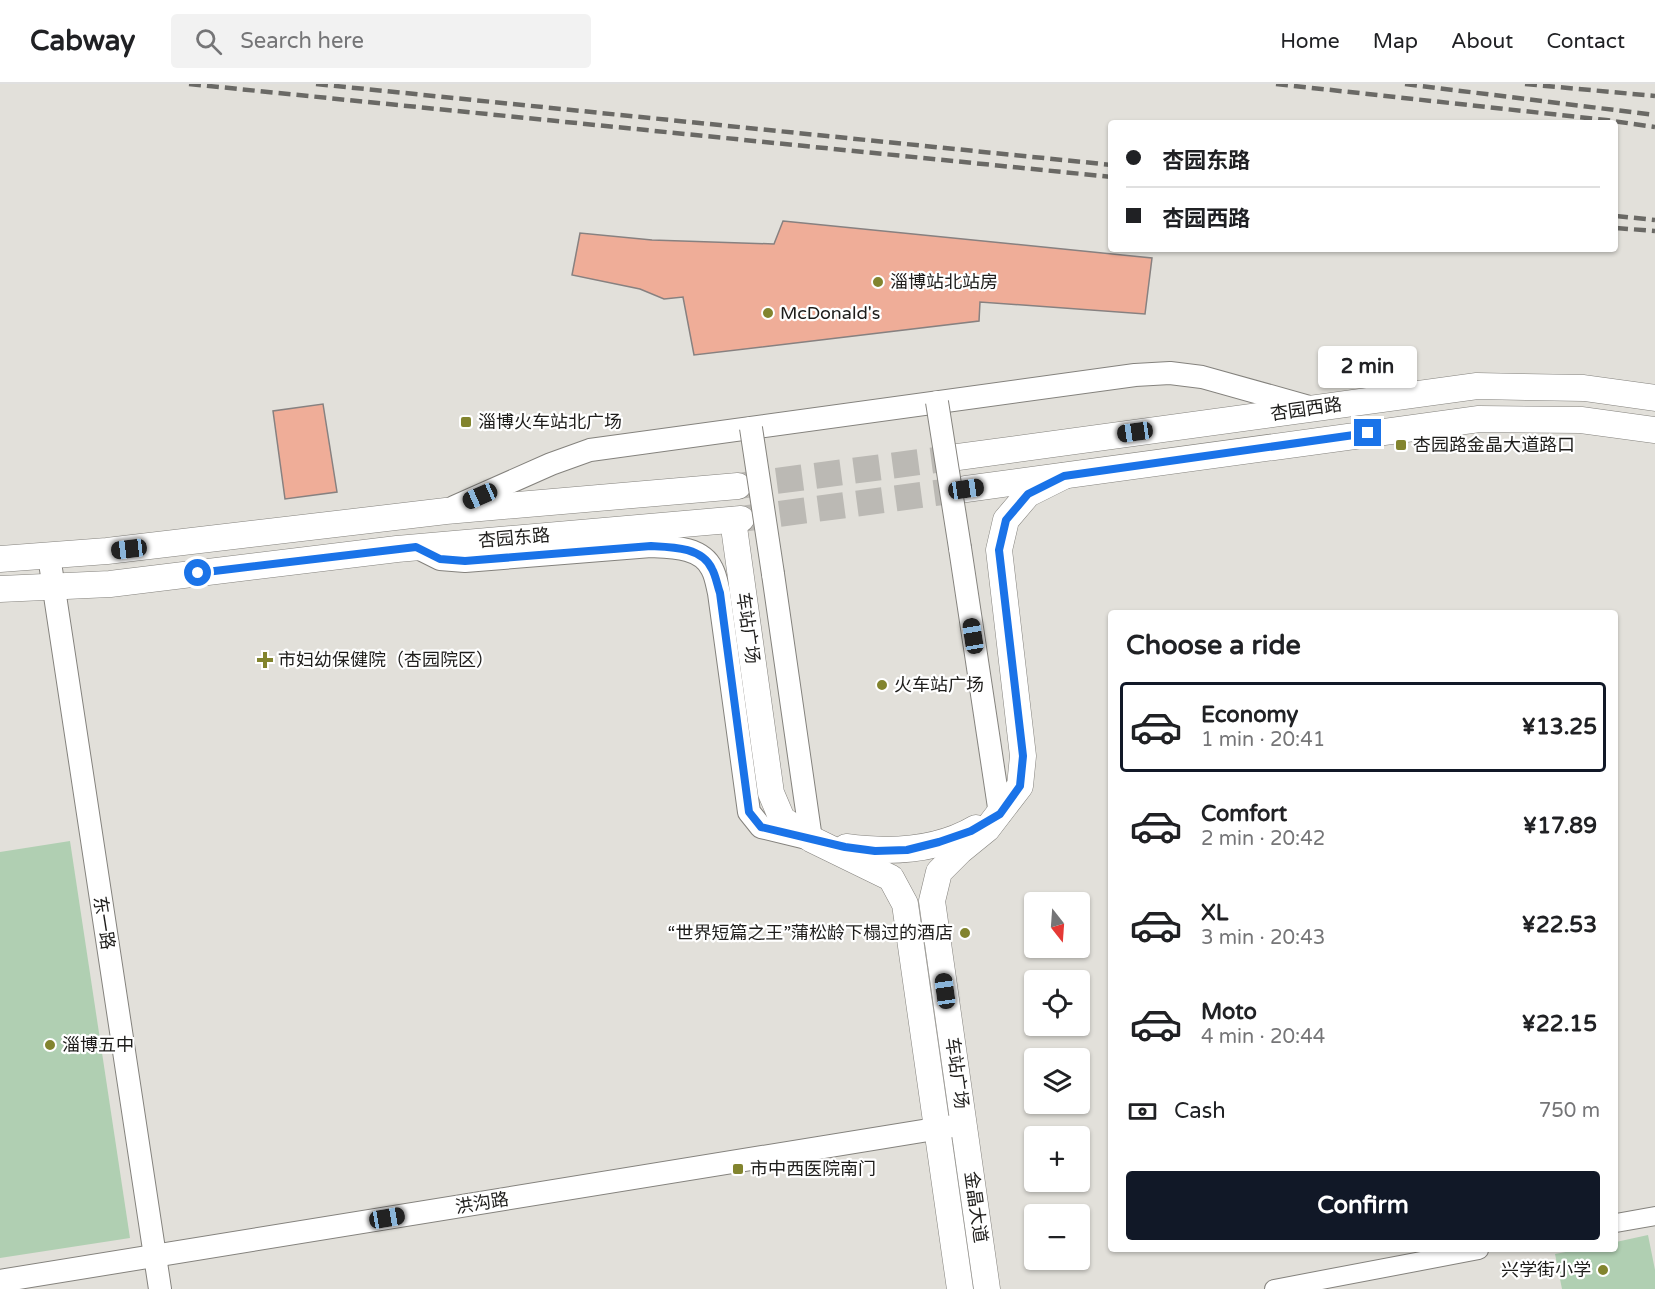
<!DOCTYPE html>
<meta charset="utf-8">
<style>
:root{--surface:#fff;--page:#f2f2f2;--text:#202124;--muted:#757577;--line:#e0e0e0;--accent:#111827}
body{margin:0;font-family:"Varela Round","Noto Sans SC",sans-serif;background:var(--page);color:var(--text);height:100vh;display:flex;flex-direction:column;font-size:22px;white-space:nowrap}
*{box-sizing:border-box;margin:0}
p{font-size:20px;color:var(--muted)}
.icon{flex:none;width:33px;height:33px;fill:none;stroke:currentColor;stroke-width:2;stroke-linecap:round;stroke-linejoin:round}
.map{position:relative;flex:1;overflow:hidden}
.details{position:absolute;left:1108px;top:526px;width:510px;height:642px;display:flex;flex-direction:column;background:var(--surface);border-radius:6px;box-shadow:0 2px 4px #0004}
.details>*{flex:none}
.guide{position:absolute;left:1108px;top:36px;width:510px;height:132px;border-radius:6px;box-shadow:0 2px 4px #0004;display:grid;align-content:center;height:132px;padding:0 18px;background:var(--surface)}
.needle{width:39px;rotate:163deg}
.controls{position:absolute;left:1024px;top:808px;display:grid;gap:12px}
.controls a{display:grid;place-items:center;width:66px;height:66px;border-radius:6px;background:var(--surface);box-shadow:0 2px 4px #0004;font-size:30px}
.end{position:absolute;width:27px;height:27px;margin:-14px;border:8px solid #1a73e8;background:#fff;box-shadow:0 0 0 3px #fff}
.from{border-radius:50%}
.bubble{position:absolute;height:42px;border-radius:6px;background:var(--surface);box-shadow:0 2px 4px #0004;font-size:20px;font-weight:800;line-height:42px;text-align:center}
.car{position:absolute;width:18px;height:36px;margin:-18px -9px;border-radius:8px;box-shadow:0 0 4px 2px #0007;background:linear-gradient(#222 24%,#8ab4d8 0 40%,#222 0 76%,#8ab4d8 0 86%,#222 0)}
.guide b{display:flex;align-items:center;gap:21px;height:57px;font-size:22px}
.guide b+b{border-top:2px solid var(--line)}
.guide i{width:15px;height:15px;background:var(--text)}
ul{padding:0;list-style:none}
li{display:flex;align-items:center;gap:18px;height:90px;margin:0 12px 9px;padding:0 6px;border:3px solid transparent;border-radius:6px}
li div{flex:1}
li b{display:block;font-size:22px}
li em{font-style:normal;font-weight:800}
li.active{border-color:var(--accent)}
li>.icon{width:54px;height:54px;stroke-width:1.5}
h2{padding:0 18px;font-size:27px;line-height:72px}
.pay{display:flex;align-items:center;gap:15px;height:66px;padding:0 18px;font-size:22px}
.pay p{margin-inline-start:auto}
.cta{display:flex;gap:12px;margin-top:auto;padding:12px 18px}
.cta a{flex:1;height:69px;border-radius:6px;background:var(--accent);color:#fff;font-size:24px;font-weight:800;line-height:69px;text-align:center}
header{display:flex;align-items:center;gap:36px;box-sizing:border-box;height:84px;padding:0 30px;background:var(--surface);border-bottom:2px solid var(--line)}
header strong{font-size:28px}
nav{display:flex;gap:33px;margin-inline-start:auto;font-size:21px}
.search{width:420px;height:54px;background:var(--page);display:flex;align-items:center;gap:15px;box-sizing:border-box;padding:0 21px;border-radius:6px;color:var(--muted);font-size:22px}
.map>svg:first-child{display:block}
</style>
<header>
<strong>Cabway</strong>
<div class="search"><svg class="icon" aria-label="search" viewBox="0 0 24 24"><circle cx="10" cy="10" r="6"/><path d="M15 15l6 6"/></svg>Search here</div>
<nav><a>Home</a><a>Map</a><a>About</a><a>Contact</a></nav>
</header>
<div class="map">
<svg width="1655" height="1205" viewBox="0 0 1655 1205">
<rect width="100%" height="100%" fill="#e2e0da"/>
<!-- green -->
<g fill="#b0cfb2">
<path d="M70,757L130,1154L0,1174V768Z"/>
<path d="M1648,1151L1655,1186V1205H1562L1555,1170L1576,1166H1616V1158Z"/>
</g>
<!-- building -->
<g fill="#efad98" stroke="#878180" stroke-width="1.5">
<path d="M783,137L1152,174L1145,230L980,218L979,237L694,271L683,213L664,215L640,205L572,191L580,149L652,156L774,160Z"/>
<path d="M323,320L337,408L285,415L273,327Z"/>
</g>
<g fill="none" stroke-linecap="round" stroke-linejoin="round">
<!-- secondary-tunnel -->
<g stroke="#bbb9b4" stroke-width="26" stroke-dasharray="26 13" stroke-linecap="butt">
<path d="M738,402L958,373"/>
<path d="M741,435L966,405"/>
</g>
<!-- minor casing -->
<g stroke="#84827d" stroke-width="20">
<g id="minor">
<path d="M1616,1139L1655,1132"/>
<path d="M1274,1205L1479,1166"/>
</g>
</g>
<!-- tertiary casing -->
<g stroke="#84827d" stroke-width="24">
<g id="tertiary">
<path d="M454,423L551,380L590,366L1135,291L1170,289L1202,293L1313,324"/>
<path d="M416,463L440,475L465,477L651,462C672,463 702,463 712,485C716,492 717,501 719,509L749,728L761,743L811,755L773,490"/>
<path d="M960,464L1000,730"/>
<path d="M49,472L160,1205"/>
<path d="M0,1197L953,1042"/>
</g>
</g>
<!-- secondary casing -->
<g stroke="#84827d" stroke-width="27">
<g id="secondary">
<path d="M958,373L1477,302L1584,304L1655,314"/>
<path d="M966,405L1479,335L1581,336L1655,346"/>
<path d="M733,436L771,709L782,735L811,755L891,794L905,820L960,1205"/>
<path d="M0,475L107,467L446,427L738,402"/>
<path d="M0,505L110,500L397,465L741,435"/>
<path d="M846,763C890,769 937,767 976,744"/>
<path d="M987,1205L932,817L939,788L960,767L987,745L1020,702L1023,672L999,466L1006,436L1028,410L1064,392"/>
</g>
</g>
<!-- minor -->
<use href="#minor" stroke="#fff" stroke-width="18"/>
<!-- tertiary -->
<use href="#tertiary" stroke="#fff" stroke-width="22"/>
<!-- secondary -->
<use href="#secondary" stroke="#fff" stroke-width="26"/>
<!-- rail -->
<g stroke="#6a6965" stroke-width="4.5" stroke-dasharray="12 6" stroke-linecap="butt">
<path d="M189,0L1112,93"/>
<path d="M316,0L1112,81"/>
<path d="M1276,0L1606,36L1655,43"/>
<path d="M1405,0L1655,31"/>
<path d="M1525,0L1655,12"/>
<path d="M1616,132L1655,136"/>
<path d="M1616,144L1655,147"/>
</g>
<!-- tertiary-bridge casing -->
<g stroke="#84827d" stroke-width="24" stroke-linecap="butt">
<g id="tertiary-bridge">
<path d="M937,318L960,464"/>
<path d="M751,344L773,490"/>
</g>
</g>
<!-- tertiary-bridge -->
<use href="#tertiary-bridge" stroke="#fff" stroke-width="22"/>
</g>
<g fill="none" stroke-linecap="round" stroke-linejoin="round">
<!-- route -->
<path stroke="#1a73e8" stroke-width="8" d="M198,489L416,463L440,475L465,477L651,462C672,463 702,463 712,485C716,492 717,501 720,509L749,728L761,743L845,763L875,767L907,766L939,758L971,747L1000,730L1020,702L1023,672L999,466L1006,436L1028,410L1064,392L1368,349"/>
</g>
<!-- markers -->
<g fill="#82842e" stroke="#fff" stroke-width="2">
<circle cx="878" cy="198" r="6"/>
<circle cx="768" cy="229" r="6"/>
<rect x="460" y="332" width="12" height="12" rx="3"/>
<rect x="1395" y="355" width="12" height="12" rx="3"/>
<path d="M262 567h6v6h6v6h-6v6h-6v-6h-6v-6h6z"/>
<circle cx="882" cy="601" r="6"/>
<circle cx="965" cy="849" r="6"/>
<circle cx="50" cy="961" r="6"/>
<rect x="732" y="1079" width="12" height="12" rx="3"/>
<circle cx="1603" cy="1186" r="6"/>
</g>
<g text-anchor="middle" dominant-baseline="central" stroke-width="4.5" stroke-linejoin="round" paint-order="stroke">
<!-- poi labels -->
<g font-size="18" fill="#1e1d1b" stroke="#fff" text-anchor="start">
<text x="890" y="198">淄博站北站房</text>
<text x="780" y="229">McDonald's</text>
<text x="478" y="338">淄博火车站北广场</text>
<text x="1413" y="361">杏园路金晶大道路口</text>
<text x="278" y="576">市妇幼保健院（杏园院区）</text>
<text x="894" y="601">火车站广场</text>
<text x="953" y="849" text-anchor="end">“世界短篇之王”蒲松龄下榻过的酒店</text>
<text x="62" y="961">淄博五中</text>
<text x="750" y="1085">市中西医院南门</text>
<text x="1591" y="1186" text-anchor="end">兴学街小学</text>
</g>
<!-- street labels -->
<g font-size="18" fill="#1e1d1b" stroke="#fff">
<text transform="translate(1306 325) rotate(-8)">杏园西路</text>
<text transform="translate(514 454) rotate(-5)">杏园东路</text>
<text transform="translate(748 544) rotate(82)">车站广场</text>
<text transform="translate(104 839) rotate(81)">东一路</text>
<text transform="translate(957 989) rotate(82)">车站广场</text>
<text transform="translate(482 1119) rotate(-9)">洪沟路</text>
<text transform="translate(976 1123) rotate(82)">金晶大道</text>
</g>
</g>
</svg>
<div class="controls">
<a><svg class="needle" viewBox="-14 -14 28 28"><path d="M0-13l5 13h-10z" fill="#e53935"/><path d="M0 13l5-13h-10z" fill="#757577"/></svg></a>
<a><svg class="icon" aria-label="locate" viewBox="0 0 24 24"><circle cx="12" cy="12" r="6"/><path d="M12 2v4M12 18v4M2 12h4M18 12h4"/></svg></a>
<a><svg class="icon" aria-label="layers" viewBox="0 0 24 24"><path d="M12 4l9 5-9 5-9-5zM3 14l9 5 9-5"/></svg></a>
<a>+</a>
<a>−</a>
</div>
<i class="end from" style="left:198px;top:489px"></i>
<i class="end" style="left:1368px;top:349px"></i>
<div class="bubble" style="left:1318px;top:262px;width:99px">2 min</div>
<i class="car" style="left:1135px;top:348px;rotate:262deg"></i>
<i class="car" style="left:966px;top:405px;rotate:82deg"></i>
<i class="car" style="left:480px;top:412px;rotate:246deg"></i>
<i class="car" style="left:129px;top:465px;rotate:263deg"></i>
<i class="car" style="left:973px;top:552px;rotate:351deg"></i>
<i class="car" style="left:945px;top:907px;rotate:352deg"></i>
<i class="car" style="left:387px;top:1134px;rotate:80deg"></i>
<div class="guide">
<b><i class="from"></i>杏园东路</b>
<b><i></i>杏园西路</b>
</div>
<section class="details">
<h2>Choose a ride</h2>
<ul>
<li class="active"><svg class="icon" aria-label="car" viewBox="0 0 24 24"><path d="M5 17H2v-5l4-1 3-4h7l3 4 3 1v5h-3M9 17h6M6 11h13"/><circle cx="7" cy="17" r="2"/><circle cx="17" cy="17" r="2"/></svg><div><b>Economy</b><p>1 min · 20:41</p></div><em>¥13.25</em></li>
<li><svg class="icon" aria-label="car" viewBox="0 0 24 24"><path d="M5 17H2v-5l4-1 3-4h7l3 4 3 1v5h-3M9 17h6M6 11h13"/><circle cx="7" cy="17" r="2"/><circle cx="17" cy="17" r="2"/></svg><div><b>Comfort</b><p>2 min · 20:42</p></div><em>¥17.89</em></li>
<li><svg class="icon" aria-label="car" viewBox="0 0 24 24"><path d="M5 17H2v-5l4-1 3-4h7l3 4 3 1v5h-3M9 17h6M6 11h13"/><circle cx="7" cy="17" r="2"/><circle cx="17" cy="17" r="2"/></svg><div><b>XL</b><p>3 min · 20:43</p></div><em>¥22.53</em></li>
<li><svg class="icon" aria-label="car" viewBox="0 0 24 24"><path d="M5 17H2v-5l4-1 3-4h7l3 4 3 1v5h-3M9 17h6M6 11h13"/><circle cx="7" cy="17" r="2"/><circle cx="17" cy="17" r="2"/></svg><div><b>Moto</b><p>4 min · 20:44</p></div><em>¥22.15</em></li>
</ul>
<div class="pay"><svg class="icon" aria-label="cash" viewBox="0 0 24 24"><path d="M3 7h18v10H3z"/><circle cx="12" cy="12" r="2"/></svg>Cash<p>750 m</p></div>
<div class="cta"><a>Confirm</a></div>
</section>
</div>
